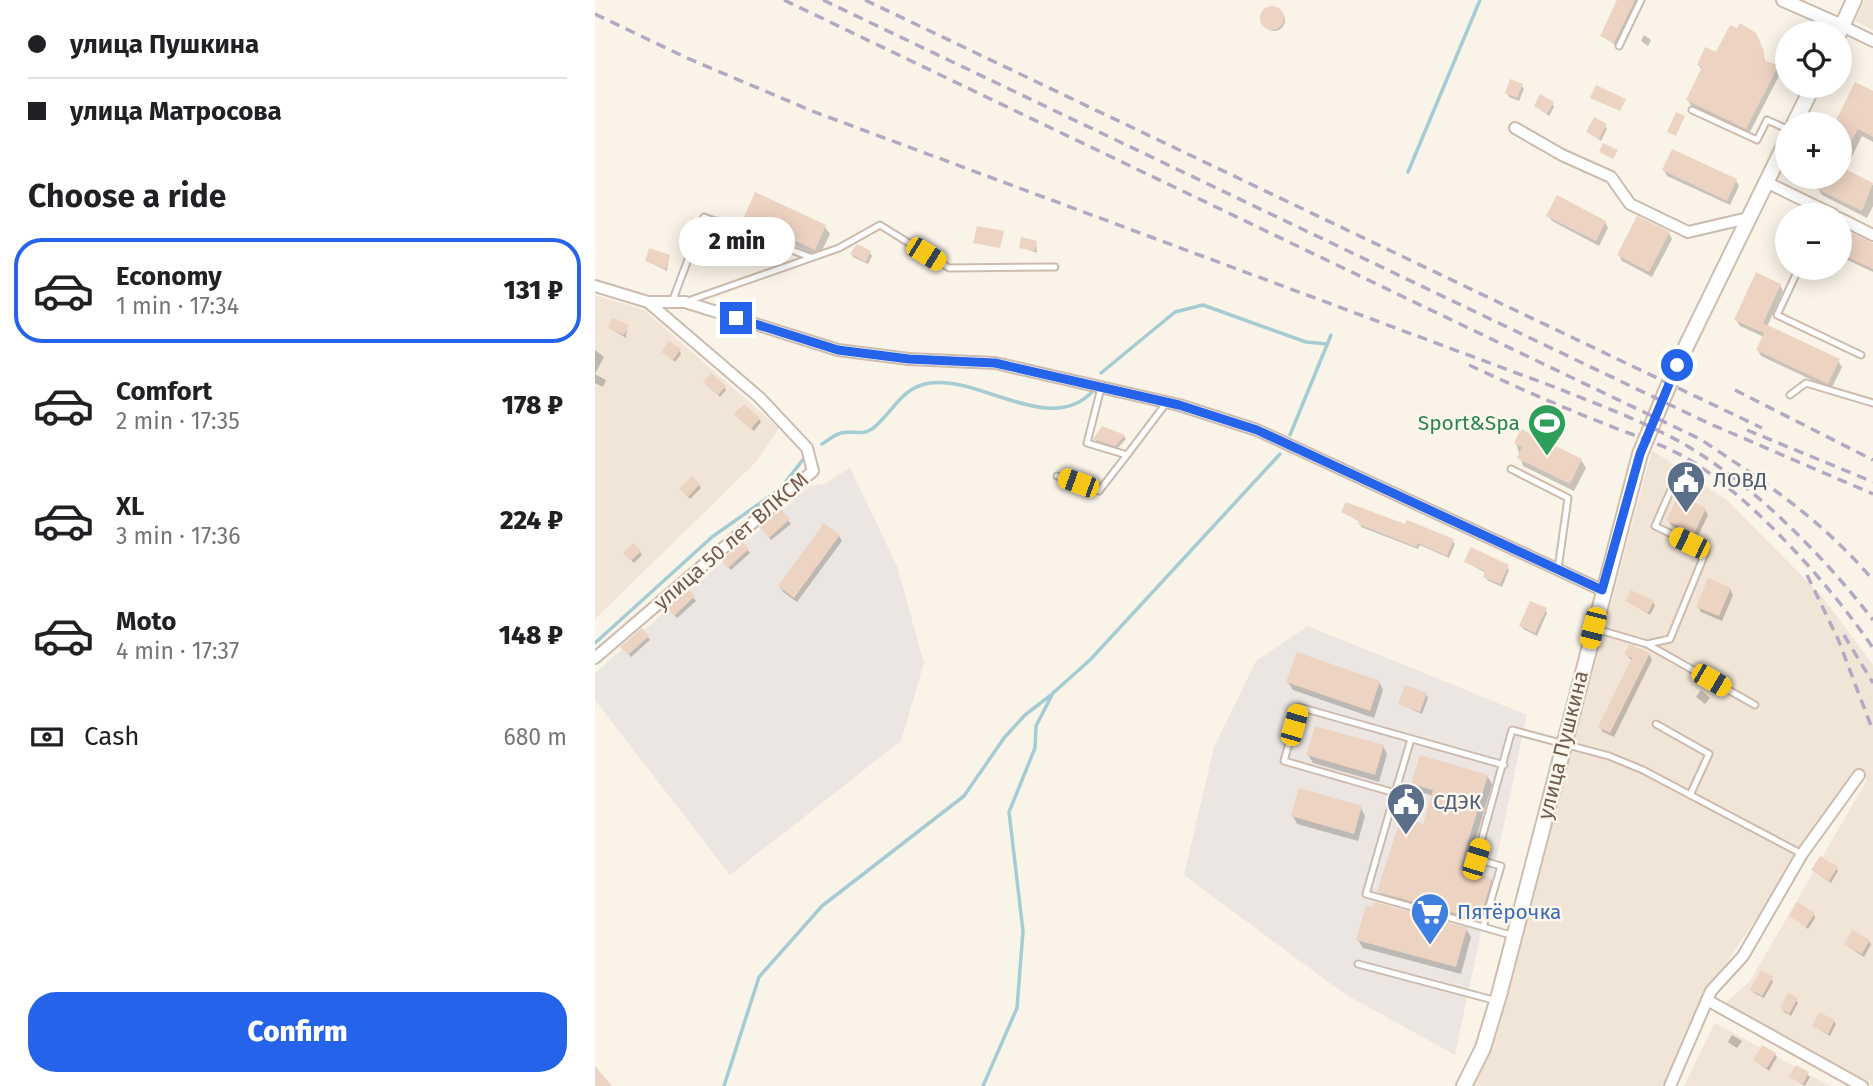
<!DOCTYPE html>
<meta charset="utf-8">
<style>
:root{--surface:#fff;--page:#f6f6f6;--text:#202124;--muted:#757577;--line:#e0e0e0;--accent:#2563eb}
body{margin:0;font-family:"Fira Sans",sans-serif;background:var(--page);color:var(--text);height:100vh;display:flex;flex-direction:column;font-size:26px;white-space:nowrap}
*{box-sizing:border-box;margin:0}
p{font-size:23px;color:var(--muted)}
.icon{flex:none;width:38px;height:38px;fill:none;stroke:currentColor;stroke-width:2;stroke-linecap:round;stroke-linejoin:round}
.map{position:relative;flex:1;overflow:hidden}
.details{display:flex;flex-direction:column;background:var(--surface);width:595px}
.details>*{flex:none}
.top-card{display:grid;align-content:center;height:154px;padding:0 28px;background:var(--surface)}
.fabs{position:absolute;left:1180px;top:21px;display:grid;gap:14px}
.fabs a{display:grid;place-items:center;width:77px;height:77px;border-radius:50%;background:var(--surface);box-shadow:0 4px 18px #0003;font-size:35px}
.end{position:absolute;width:32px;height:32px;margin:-16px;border:9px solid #2563eb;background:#fff;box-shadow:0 0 0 4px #fff}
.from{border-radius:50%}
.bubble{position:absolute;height:49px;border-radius:24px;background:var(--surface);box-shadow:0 4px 18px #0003;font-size:23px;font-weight:800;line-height:49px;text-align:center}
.car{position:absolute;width:21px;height:42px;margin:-21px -10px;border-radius:9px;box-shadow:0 0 5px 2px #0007;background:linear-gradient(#f5c518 24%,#345 0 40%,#f5c518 0 76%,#345 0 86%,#f5c518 0)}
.top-card b{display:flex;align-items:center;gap:24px;height:66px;font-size:26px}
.top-card b+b{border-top:2px solid var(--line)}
.top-card i{width:18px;height:18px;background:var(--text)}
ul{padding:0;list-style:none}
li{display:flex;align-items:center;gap:21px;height:105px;margin:0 14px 10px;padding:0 14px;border:4px solid transparent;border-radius:28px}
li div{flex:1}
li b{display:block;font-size:26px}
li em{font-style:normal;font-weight:800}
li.active{border-color:var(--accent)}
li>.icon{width:63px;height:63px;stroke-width:1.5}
h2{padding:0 28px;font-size:32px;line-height:84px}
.pay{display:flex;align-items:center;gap:18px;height:77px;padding:0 28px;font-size:26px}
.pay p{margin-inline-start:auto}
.action{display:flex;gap:14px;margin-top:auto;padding:14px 28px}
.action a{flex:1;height:80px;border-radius:28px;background:var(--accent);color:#fff;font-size:28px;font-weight:800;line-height:80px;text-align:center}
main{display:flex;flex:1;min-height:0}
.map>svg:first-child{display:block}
</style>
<main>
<section class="details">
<div class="top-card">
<b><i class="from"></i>улица Пушкина</b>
<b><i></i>улица Матросова</b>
</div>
<h2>Choose a ride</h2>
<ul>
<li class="active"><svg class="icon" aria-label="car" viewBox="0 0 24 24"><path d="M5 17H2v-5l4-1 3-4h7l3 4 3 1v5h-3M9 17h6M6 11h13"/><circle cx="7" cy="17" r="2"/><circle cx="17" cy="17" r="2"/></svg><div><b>Economy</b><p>1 min · 17:34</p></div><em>131 ₽</em></li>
<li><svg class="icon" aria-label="car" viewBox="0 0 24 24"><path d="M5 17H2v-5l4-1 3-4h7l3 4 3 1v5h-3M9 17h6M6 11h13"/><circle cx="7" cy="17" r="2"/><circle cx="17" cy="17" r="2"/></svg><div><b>Comfort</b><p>2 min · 17:35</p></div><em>178 ₽</em></li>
<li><svg class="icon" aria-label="car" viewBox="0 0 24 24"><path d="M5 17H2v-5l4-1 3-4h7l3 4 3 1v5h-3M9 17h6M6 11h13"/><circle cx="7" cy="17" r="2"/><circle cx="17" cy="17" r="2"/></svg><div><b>XL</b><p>3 min · 17:36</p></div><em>224 ₽</em></li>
<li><svg class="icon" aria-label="car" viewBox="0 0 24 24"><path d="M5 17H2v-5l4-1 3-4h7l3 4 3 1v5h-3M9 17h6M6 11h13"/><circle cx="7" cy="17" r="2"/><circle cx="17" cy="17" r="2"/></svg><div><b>Moto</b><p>4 min · 17:37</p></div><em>148 ₽</em></li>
</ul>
<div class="pay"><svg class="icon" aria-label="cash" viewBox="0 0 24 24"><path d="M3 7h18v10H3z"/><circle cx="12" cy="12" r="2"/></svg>Cash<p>680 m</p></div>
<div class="action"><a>Confirm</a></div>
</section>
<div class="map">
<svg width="1278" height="1086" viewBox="0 0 1278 1086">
<rect width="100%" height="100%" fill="#faf3e8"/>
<!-- residential -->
<g fill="#f1e5d7">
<path d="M1270,0H1278V30L1260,21Z"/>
<path d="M0,295L49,310L184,428L162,461L0,619Z"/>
<path d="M1057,450L1133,501L1226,595L1278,665V1086L1128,1005L1155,981L1272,780L1263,766L1132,962L1113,994L1068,1086H879L897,1050Z"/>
<path d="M1120,1023L1235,1086H1089Z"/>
</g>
<!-- industrial -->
<g fill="#ebe6e1">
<path d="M255,468L302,566L329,663L306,741L135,875L0,700V673L215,486L229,484Z"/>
<path d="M713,626L932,715L860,1055L748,993L589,875L619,747L661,661Z"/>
</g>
<!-- shadow -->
<g fill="#0003">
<path d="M1024,0H1045L1022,46L1007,36Z"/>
<circle cx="679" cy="20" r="11"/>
<path d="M1049,35L1056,40L1053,46L1046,41Z"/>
<path d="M1163,41L1171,63L1183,66L1186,72L1154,134L1096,106L1093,100L1107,71L1104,65L1122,54Z"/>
<path d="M1261,84L1278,91V142L1267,136L1250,171L1278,185V206L1272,218L1227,195L1222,187L1227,177H1244V124H1241Z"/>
<path d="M927,86L929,89L924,101L914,97L912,93Z"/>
<path d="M957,103L959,107L954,116L941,106Z"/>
<path d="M1010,126L1012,129L1006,141L993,132Z"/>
<path d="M1069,170L1141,181L1144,186L1135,205L1072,176Z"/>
<path d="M953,216L1010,222L1013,228L1004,246L957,221Z"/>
<path d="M151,217L230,227L235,234L224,257L155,225Z"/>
<path d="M1244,228L1278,244V272L1244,256Z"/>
<path d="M1074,233L1077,239L1057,277L1027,261L1024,255Z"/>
<path d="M441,242L442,253L426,247Z"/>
<path d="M262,246L275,253L277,256L273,264L258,257L257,254Z"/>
<path d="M74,257L72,271L52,261Z"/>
<path d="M1185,285L1188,291L1172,327L1243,361L1247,367L1236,389L1166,356L1163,350L1169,337L1145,326L1141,320Z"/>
<path d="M32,326L31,338L15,328Z"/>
<path d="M0,350L9,357L0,374L11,380L8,387L0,383Z"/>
<path d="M85,351L86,354L80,362L69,352Z"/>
<path d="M110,383L129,387L131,390L125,397Z"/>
<path d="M143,418L164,419L166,422L159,431Z"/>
<path d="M507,428L529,436L531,439L522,449L502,443L500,439Z"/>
<path d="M921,443L986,460L991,468L979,491L928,466Z"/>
<path d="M104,485L106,488L95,499L88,492Z"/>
<path d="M1110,510L1113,515L1102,538L1077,526L1073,520Z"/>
<path d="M186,511L196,524L176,540L169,531Z"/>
<path d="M748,512L858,541L860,544L854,558L825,545L823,549L766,527L765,522Z"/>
<path d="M244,536L247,541L202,602L188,592L185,586Z"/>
<path d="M153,550L155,553L136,570L130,564Z"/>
<path d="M45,552L47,555L39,563L32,556Z"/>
<path d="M871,562L912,567L914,570L907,587L892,580L891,573Z"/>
<path d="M1135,589L1138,595L1127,621L1106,612L1103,606Z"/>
<path d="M93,591L101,601L82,618L76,611Z"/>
<path d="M1032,601L1058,602L1060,606L1055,615Z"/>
<path d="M950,609L952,613L942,636L928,629L926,626Z"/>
<path d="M53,637L55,640L36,657L30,650Z"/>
<path d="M1031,654H1054L1057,660L1019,737L1008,732L1005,727L1037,661Z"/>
<path d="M693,682H784L788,690L779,718L698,690Z"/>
<path d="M1106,690L1115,698L1110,704L1101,697Z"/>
<path d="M831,694L833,698L827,714L805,704Z"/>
<path d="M788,746L792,754L784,782L718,763L713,755Z"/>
<path d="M892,776L897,784L871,872L896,879L900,887L889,927L788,899L784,891L829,826L838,796L823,791L818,783Z"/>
<path d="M766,808L770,816L763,841L702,824L698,816Z"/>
<path d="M1241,868L1243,871L1236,883L1218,870Z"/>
<path d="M1219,914L1220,918L1213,929L1196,916Z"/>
<path d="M871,929L876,937L866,974L768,948L763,940Z"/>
<path d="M1274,941L1276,944L1269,957L1251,945Z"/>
<path d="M1176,978L1178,982L1169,998L1159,993L1157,990Z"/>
<path d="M1201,999L1203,1003L1196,1016L1189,1012L1187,1008Z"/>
<path d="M1239,1021L1241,1024L1235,1036L1219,1026Z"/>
<path d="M1137,1035L1147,1041L1142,1048L1133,1042Z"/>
<path d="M1180,1054L1182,1057L1174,1071L1160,1060Z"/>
<path d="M1201,1067L1215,1077L1210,1086L1196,1077Z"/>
</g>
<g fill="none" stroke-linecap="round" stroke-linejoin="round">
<!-- stream -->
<g stroke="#a5ccd3" stroke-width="3.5">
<path d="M813,172L885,0"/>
<path d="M506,373L580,312L608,305L711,342L732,344"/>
<path d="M695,435L736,335"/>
<path d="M227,444C232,441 239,435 246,433C257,430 266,436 277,429C298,413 306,387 335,383C385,376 454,435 496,393"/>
<path d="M0,643L117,537L185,489L210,457"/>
<path d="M129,1086L164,977L227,906L369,796L409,738L430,715L456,695"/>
<path d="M388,1086L422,1008L428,931L414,812L440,748L441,726L458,693L495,660L685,454"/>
</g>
</g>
<!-- building -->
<g fill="#edd3c2">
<path d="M1022,0H1040L1019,43L1005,36Z"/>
<circle cx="677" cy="18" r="12"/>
<path d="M1145,23L1161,33L1169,51V61L1184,65L1151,129L1091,100L1107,67L1102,65L1110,47L1121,52L1135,25L1142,28Z"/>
<path d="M915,79L928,84L922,98L910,93Z"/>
<path d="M1260,82L1278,91V137L1263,129L1244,166V124H1239Z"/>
<path d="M1001,85L1031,99L1025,111L995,98Z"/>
<path d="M945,94L959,102L952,114L939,106Z"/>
<path d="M1081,112L1090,116L1081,136L1072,132Z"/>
<path d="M999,117L1012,124L1004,139L991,132Z"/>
<path d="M1008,143L1023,150L1018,159L1004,152Z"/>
<path d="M1077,149L1142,179L1132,201L1067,170Z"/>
<path d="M1244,166L1278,183L1267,211L1220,188L1225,177H1244Z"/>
<path d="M160,192L231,225L220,250L149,217Z"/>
<path d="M962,195L1011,221L1001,241L951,216Z"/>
<path d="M1042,216L1075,232L1054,272L1022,255Z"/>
<path d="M382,226L409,231L405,248L378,243Z"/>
<path d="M1244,227L1278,243V269L1244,253Z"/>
<path d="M426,237L442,241L440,251L424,248Z"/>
<path d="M262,244L276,251L271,262L255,254Z"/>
<path d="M54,248L75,255L71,269L50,261Z"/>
<path d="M1161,272L1186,284L1168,323L1245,359L1233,384L1161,350L1169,333L1139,320Z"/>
<path d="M17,318L34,325L29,335L13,328Z"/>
<path d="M74,341L86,349L78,360L66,352Z"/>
<path d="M116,373L131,386L123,395L108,382Z"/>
<path d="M149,404L165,418L156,429L139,414Z"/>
<path d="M507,426L530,435L520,446L498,439Z"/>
<path d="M926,429L987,459L975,484L922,458L927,447L919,443Z"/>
<path d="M97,476L105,484L93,497L84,489Z"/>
<path d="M1084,495L1111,508L1099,534L1071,520Z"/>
<path d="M751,502L810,524L812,520L859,539L852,556L823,543L821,547L763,524L764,521L746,512Z"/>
<path d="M186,509L195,519L174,538L164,527Z"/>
<path d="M229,523L245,535L199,598L183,586Z"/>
<path d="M148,542L154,549L133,568L126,560Z"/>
<path d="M38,543L46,551L36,561L28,553Z"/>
<path d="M876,547L914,565L905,584L888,577L890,571L869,562Z"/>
<path d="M1113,578L1136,588L1124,616L1101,607Z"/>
<path d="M93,589L100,596L79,616L71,607Z"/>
<path d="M1036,590L1059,601L1053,613L1030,601Z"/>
<path d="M935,601L952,608L940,633L924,626Z"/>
<path d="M47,628L54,636L33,655L25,647Z"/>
<path d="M1034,644L1055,653L1015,733L1003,727L1037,658L1029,654Z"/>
<path d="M702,652L785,681L775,711L691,682Z"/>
<path d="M810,685L832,693L825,712L803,704Z"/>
<path d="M720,726L789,745L780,775L711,755Z"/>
<path d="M825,755L893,775L865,869L897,878L885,920L782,892L806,817L828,824L838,790L816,784Z"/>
<path d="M704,788L767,806L759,834L696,816Z"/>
<path d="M1225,856L1243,867L1234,881L1216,870Z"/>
<path d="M779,902L872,928L861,967L761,940L771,905L777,907Z"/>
<path d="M1202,902L1220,913L1211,927L1194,916Z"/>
<path d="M1257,930L1275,940L1267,954L1249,945Z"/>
<path d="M1166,970L1178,977L1167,996L1155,990Z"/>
<path d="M1193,993L1203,998L1194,1014L1185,1008Z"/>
<path d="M1224,1012L1240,1020L1233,1034L1217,1026Z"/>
<path d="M1167,1045L1181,1053L1172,1068L1158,1060Z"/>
<path d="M1201,1065L1214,1072L1208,1084L1194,1077Z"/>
<path d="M0,1066L17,1086H0Z"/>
</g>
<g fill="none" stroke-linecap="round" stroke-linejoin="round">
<!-- service casing -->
<g stroke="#ccbbae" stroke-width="9">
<g id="service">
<path d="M1024,46L1046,0"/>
<path d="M1097,110L1162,140L1172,120L1192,129"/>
<path d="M1204,268L1182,315L1266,355"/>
<path d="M93,301L244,248L285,225L354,268L460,267"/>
<path d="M77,302L109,217L215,257"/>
<path d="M506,388L492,443L532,455L572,402"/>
<path d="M1195,395L1211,383L1278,403"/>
<path d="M916,469L973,498L963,569"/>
<path d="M462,476L504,491L532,455"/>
<path d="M1001,629L1052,644L1075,639L1111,551L1060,526L1079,483"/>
<path d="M1052,644L1160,705"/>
<path d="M1061,724L1114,754L1095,795"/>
<path d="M909,765L704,707L689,761L800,793L771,894L888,927L906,866L881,859L917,730L1014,756L1048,770L1207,854"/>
<path d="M800,793L816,739"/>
<path d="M888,927L919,936"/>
<path d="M763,964L902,1001"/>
</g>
</g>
<!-- minor casing -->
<g stroke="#ccbbae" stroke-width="14">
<g id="minor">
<path d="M1247,26L1278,41"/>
<path d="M920,128L967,155L1016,177L1035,204L1093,232L1153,218"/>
<path d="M1171,182L1239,215"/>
<path d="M1244,218L1278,235"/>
<path d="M0,286L53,302H90L243,350L314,359L400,363L584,405L662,430L1007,590"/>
<path d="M0,658L218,471L212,448L165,398L53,302"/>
<path d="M1112,1000L1267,1086"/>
<path d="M1075,1086L1116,991L1148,956L1207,854L1264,775"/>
</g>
</g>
<!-- tertiary casing -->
<g stroke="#ccbbae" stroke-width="16">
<path id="tertiary" d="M1188,0L1247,26"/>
</g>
<!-- secondary casing -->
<g stroke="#d0bdaf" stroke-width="18">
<g id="secondary">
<path d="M1244,33L1259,0"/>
<path d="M1199,124L1218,86"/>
<path d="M869,1086L888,1048L904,995L1045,454L1082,365L1192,140"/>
</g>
</g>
<!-- service -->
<use href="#service" stroke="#fff" stroke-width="5"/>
<!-- minor -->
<use href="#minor" stroke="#fff" stroke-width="10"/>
<!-- tertiary -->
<use href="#tertiary" stroke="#fff" stroke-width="12"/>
<!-- secondary -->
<use href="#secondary" stroke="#fff" stroke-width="14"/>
<!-- rail -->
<g stroke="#b6a7c3" stroke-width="3.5" stroke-dasharray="10 7" stroke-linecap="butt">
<path d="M189,0L1105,439C1170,482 1227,520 1278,580"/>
<path d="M228,0L1113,423L1278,494"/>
<path d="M270,0L1167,428"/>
<path d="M0,14L92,58L217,111L962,388C996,402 1032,415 1066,432C1144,469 1226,552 1278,620"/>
<path d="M874,365C919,386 964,406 1010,424C1037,435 1068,444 1093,459C1157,497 1236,586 1278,648"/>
<path d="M1140,390L1278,460"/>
<path d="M1152,430L1278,482"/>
<path d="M1212,575L1243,639L1278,731"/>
<path d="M1249,635L1278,683"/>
</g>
</g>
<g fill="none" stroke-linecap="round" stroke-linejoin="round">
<!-- route -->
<path stroke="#2563eb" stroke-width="9" d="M141,318L243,350L314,359L400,363L584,405L662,430L1007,590L1045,454L1082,365"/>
</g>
<!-- icons -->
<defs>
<g id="stadium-pin" transform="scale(2.0125)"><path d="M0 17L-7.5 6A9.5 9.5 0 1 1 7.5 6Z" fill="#2e9e5b" stroke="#fdf7ee"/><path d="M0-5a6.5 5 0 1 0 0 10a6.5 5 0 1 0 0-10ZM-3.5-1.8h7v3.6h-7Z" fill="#fff"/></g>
<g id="civic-pin" transform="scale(2.0125)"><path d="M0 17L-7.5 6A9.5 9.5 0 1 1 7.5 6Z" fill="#5c6f8a" stroke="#fdf7ee"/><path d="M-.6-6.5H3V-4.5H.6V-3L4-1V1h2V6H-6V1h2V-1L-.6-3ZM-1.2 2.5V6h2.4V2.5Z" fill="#fff"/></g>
<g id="supermarket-pin" transform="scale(2.0125)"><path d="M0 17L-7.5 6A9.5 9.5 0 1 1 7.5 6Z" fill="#3f7fe0" stroke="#fdf7ee"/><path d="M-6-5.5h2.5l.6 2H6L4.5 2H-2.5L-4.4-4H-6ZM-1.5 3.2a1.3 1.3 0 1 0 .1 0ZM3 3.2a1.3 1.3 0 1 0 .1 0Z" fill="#fff"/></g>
</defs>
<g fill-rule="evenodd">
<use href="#stadium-pin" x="952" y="423"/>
<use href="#civic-pin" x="1091" y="480"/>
<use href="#civic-pin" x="811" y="802"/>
<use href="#supermarket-pin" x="835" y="912"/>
</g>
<g text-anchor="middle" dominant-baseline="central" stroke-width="5" stroke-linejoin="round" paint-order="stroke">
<!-- leisure labels -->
<g font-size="21" fill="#27864d" stroke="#fdf7ee" text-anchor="end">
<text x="925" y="423">Sport&amp;Spa</text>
</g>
<!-- service labels -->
<g font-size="21" fill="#4e5e75" stroke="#fdf7ee" text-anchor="start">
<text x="1118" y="480">ЛОВД</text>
<text x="838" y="802">СДЭК</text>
</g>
<!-- street labels -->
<g font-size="21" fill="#725b4e" stroke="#fdf7ee">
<text transform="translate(136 541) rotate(-41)">улица 50 лет ВЛКСМ</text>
<text transform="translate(968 745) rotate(-76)">улица Пушкина</text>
</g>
<!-- shop labels -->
<g font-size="21" fill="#366cbe" stroke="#fdf7ee" text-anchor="start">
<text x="862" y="912">Пятёрочка</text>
</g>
</g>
</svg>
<div class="fabs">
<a><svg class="icon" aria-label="locate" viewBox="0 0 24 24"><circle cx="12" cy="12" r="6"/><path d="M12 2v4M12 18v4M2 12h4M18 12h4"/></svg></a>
<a>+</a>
<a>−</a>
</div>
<i class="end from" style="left:1082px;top:365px"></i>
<i class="end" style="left:141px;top:318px"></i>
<div class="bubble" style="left:84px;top:217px;width:116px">2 min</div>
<i class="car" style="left:331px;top:254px;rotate:122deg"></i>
<i class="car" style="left:483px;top:483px;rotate:290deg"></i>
<i class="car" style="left:1094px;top:543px;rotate:296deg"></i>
<i class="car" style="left:998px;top:628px;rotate:194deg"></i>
<i class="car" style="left:1116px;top:680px;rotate:120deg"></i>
<i class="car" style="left:699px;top:725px;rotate:16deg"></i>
<i class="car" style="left:881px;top:859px;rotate:17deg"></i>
</div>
</main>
